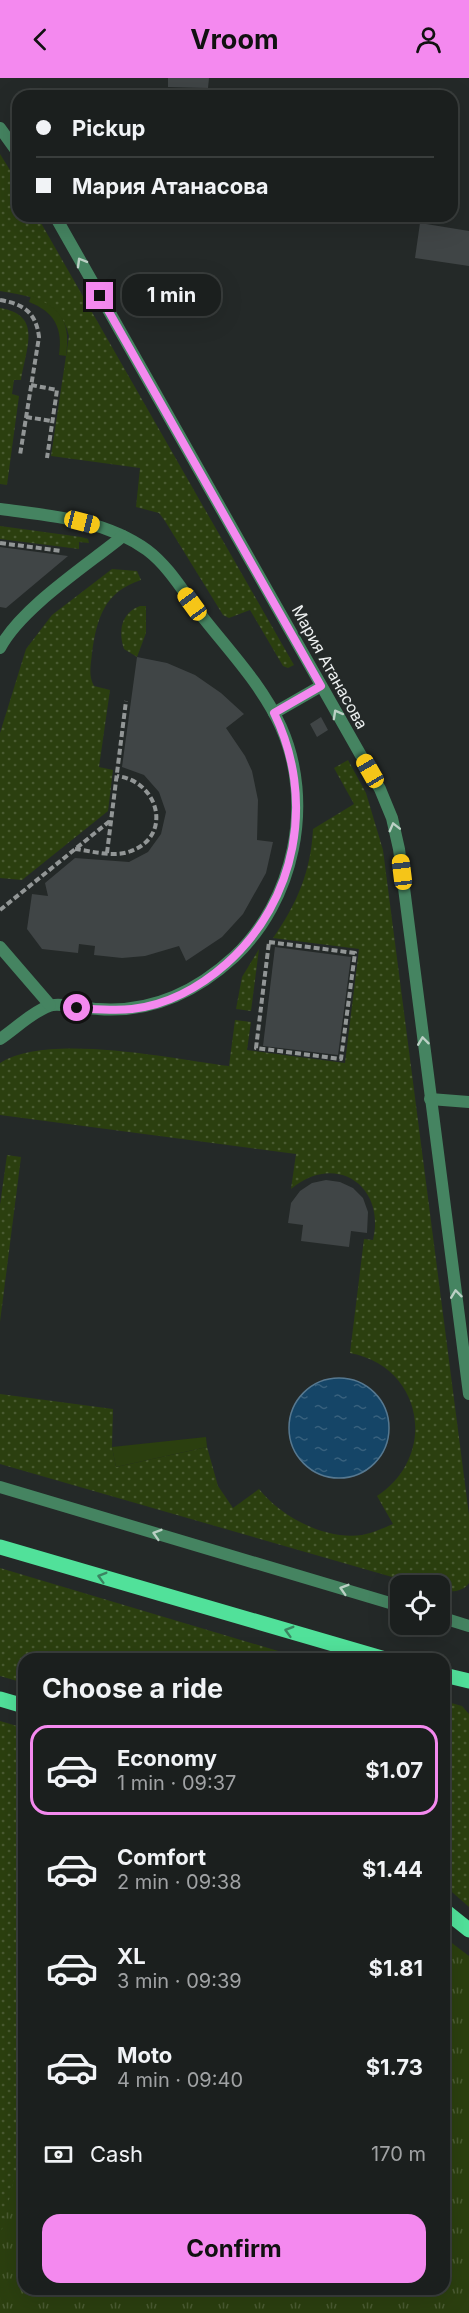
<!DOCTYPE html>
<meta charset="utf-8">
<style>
:root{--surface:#1b1f1e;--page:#282c2b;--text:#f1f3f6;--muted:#a0a2a4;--line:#393d3c;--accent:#f489ef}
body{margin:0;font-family:Inter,sans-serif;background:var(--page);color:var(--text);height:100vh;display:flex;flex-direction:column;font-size:22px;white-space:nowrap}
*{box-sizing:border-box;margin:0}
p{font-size:20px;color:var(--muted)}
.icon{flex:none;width:33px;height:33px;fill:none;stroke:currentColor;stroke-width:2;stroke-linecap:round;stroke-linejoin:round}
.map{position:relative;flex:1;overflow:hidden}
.sheet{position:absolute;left:18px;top:1575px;width:432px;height:642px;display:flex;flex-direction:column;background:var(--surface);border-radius:18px;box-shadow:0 6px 24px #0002,0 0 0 2px var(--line)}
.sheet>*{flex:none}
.hud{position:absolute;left:12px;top:12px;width:446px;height:132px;border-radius:18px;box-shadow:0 6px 24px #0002,0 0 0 2px var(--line);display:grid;align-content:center;height:132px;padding:0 24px;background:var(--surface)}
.controls{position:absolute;left:390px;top:1497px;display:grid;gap:12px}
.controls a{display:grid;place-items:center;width:60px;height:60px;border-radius:12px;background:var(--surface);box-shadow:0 6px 24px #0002,0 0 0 2px var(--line);font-size:30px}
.end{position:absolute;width:27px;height:27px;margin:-14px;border:8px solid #f489ef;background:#111;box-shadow:0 0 0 3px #111}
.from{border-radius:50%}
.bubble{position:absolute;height:42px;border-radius:18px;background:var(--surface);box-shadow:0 6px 24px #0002,0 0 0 2px var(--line);font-size:20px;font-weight:700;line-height:42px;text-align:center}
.car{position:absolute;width:18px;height:36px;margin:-18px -9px;border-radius:8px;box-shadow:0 0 4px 2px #0007;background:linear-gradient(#f5c518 24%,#345 0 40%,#f5c518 0 76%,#345 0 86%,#f5c518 0)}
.hud b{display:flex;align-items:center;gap:21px;height:57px;font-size:22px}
.hud b+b{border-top:2px solid var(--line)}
.hud i{width:15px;height:15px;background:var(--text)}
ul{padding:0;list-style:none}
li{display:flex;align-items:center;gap:18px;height:90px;margin:0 12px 9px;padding:0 12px;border:3px solid transparent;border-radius:18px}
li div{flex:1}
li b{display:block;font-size:22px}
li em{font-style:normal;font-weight:700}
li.on{border-color:var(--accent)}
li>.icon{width:54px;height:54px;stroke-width:1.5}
h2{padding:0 24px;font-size:27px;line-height:72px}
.pay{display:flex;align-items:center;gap:15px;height:66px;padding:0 24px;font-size:22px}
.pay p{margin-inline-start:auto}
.cta{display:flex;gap:12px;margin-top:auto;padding:12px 24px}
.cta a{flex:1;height:69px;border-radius:18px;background:var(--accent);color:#111;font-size:24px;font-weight:700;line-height:69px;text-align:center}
header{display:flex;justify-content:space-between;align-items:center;height:78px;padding:0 24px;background:var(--accent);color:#111;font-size:27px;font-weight:700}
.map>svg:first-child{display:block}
</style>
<header><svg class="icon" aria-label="back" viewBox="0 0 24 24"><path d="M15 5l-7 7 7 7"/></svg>Vroom<svg class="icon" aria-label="person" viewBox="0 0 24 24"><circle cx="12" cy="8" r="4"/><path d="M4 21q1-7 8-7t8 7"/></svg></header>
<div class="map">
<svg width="469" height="2235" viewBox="0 0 469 2235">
<defs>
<pattern id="grass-dots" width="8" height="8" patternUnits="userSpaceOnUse" patternTransform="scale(1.5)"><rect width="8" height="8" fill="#2b3f0f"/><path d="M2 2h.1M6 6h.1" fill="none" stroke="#4a5b32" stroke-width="1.8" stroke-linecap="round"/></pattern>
<pattern id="park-tufts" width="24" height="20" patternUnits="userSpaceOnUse" patternTransform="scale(1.5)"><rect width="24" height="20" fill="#2b3f0f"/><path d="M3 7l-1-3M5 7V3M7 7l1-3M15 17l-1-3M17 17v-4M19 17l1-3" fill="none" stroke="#4a5b32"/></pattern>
<pattern id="water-ripples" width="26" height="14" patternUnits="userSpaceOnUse" patternTransform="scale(1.5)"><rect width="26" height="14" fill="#154567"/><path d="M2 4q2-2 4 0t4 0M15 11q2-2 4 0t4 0" fill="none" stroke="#37607d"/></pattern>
</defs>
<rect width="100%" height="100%" fill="#242928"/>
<!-- grass -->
<g fill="url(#grass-dots)">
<path d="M0,76L18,105V138H37L294,587L288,590L283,588L250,532L229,540L223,537L165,443L159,435L136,429L140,390L51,378L69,258C61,223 31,218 0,213Z"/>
<path d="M0,230C43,237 26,270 21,302H14L12,316L19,318L7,407L0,406Z"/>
<path d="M0,448L81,459L88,461L89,465L79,464V471L0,461Z"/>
<path d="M112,491L137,493L141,502C104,514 97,540 92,575C91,587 88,597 94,608L110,612L99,689L113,692L108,733L22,802L0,800V655L26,571L52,537Z"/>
<path d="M140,528H146V555L137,579L124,571C118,553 121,535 140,528Z"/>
<path d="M348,682L366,715L383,772L469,1437V1505C462,1515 450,1514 440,1512V1508L420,1507L0,1386V1316L113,1331L112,1369L116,1389L207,1369L218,1408L233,1430L259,1411C281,1439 325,1462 362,1457C373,1455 383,1450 393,1446L377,1418C438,1378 424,1289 350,1275L364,1161L373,1162C386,1107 335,1074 291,1111L296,1076L0,1037V985C47,954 174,981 229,988L235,942L251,944L247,972L345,985L359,871L273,860C297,826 311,793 313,751L354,726L334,690Z"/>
<path d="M259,871L251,933L236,931L242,899Z"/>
<path d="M7,1077L21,1079L0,1244V1127Z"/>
<path d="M0,1490L305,1581H24V1605L0,1598Z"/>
<path d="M444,1623L462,1628L469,1636V1829L444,1807Z"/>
<path d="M0,1643L24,1650V2211H444L469,2235H0Z"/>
</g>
<!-- park -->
<path fill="url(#park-tufts)" d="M444,1859L469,1878V2235H0V2160L24,2059V2211H444Z"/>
<!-- garden -->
<g fill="#2b3f0f">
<path d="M31,218C62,230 71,245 66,278L59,277C63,251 55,234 29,224Z"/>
<path d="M206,1359L207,1369L116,1389L112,1369Z"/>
</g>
<!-- water -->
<circle fill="url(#water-ripples)" stroke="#567890" stroke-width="1.5" cx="339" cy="1350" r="50"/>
<!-- building -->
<g fill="#404546">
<path d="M168,0H209L208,10L168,9Z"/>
<path d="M420,145L469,153V188L415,180Z"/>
<path d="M0,469L68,478L6,530L0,529Z"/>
<path d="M137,579L167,585L195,597L221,615L244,636L226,650L245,678L252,693L258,722L257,762L273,764L266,795L243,836L222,859L186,883L179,868L145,878L122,880L94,877L95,868L79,866L78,875L42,871L27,851L32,816L48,818L45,805L75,780L129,784L148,774L161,756L166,734L159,714L144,697L122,689Z"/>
<path d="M321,639L328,652L317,659L310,646Z"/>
<path d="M275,869L351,879L338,977L263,968Z"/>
<path d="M326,1102L340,1104L353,1110L363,1120L368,1134L367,1155L351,1153L349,1169L301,1163L303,1147L288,1145L291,1125L300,1113L312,1105Z"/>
</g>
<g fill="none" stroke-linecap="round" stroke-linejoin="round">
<!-- path -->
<g stroke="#929696" stroke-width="4" stroke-dasharray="6 3" stroke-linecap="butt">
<path d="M0,222C23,226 36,234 39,259L20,377"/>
<path d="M31,307L57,312L47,380"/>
<path d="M26,339L52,343"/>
<path d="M0,465L62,473"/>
<path d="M75,771C92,773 114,780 131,773C173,758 159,703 117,698"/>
<path d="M107,775L126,623"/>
<path d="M0,832L111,742"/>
<path d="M269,864L355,875L341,981L256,970Z"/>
</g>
<!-- lane -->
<g stroke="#458461" stroke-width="12">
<path d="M0,431C51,438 104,441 147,472C171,490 186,519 205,542C232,576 263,609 281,649C315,725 294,823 234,879C196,914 150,935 98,931C87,931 58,924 49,928C32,934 15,951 0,961"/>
<path d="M0,570C21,530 86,488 123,458"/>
<path d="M274,635L321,608"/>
<path d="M0,869L50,927"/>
<path d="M430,1021L469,1024"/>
<path d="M0,1409L400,1528"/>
<path d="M440,1539L469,1548"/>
</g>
<!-- street -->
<g stroke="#458461" stroke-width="12">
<path d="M0,50L18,75"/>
<path d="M55,138L380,711L392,740L399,771L469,1316"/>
</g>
<!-- primary -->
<g stroke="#51e19a" stroke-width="15">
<path d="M0,1469L385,1581"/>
<path d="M444,1597L469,1603"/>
<path d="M0,1621L24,1628"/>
<path d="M444,1832L469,1852"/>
</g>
</g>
<!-- one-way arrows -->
<defs><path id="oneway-chevron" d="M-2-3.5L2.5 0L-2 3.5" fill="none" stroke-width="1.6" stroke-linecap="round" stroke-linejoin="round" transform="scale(1.5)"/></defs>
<g stroke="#bbd0c5">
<use href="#oneway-chevron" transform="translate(81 184) rotate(-120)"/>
<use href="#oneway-chevron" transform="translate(337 636) rotate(-119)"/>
<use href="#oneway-chevron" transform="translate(394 749) rotate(-104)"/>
<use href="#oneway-chevron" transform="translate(423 963) rotate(-97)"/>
<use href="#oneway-chevron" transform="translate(456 1216) rotate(-97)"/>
<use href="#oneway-chevron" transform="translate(157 1456) rotate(-163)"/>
<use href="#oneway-chevron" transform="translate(344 1511) rotate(-163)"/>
</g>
<g stroke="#3a8561">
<use href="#oneway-chevron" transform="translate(102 1499) rotate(-164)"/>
<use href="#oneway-chevron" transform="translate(289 1553) rotate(-164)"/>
</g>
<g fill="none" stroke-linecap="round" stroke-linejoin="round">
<!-- route -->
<path stroke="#f489ef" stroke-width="8" d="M77,930C95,931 114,933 132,931C167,927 200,909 226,886C297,823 316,721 274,635L321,608L100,218"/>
</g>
<g text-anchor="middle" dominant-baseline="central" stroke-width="5" stroke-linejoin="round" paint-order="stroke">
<!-- street labels -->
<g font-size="16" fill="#edf0f0" stroke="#242928">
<text transform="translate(330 589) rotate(61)">Мария Атанасова</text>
</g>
</g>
</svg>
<div class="controls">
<a><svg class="icon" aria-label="locate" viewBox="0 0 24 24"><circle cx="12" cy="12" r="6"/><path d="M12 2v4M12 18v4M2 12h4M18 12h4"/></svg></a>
</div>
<i class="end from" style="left:77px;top:930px"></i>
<i class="end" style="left:100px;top:218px"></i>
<div class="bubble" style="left:122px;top:196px;width:99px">1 min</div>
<i class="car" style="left:82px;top:444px;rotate:104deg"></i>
<i class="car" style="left:192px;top:526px;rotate:324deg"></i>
<i class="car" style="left:370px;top:693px;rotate:330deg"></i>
<i class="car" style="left:402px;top:794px;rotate:353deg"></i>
<div class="hud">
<b><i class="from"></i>Pickup</b>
<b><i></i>Мария Атанасова</b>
</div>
<section class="sheet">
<h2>Choose a ride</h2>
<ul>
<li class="on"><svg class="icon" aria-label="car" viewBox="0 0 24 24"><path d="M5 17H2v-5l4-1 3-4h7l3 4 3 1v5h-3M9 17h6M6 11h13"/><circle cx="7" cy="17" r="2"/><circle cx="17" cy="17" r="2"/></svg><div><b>Economy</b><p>1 min · 09:37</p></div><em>$1.07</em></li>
<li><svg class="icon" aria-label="car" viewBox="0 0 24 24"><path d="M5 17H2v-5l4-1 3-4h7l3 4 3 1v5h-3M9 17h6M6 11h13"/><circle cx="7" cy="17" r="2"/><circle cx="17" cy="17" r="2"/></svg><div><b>Comfort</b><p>2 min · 09:38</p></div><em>$1.44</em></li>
<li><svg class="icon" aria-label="car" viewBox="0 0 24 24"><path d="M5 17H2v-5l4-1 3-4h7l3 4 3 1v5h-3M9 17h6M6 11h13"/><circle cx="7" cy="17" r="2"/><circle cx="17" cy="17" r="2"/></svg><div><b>XL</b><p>3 min · 09:39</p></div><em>$1.81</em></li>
<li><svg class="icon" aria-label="car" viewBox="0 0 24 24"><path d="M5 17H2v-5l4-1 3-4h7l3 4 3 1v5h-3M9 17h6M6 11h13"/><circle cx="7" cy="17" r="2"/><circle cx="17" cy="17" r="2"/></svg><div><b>Moto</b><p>4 min · 09:40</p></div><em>$1.73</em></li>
</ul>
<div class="pay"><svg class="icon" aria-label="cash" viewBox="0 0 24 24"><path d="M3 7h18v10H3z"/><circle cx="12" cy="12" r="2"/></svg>Cash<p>170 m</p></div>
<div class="cta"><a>Confirm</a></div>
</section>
</div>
